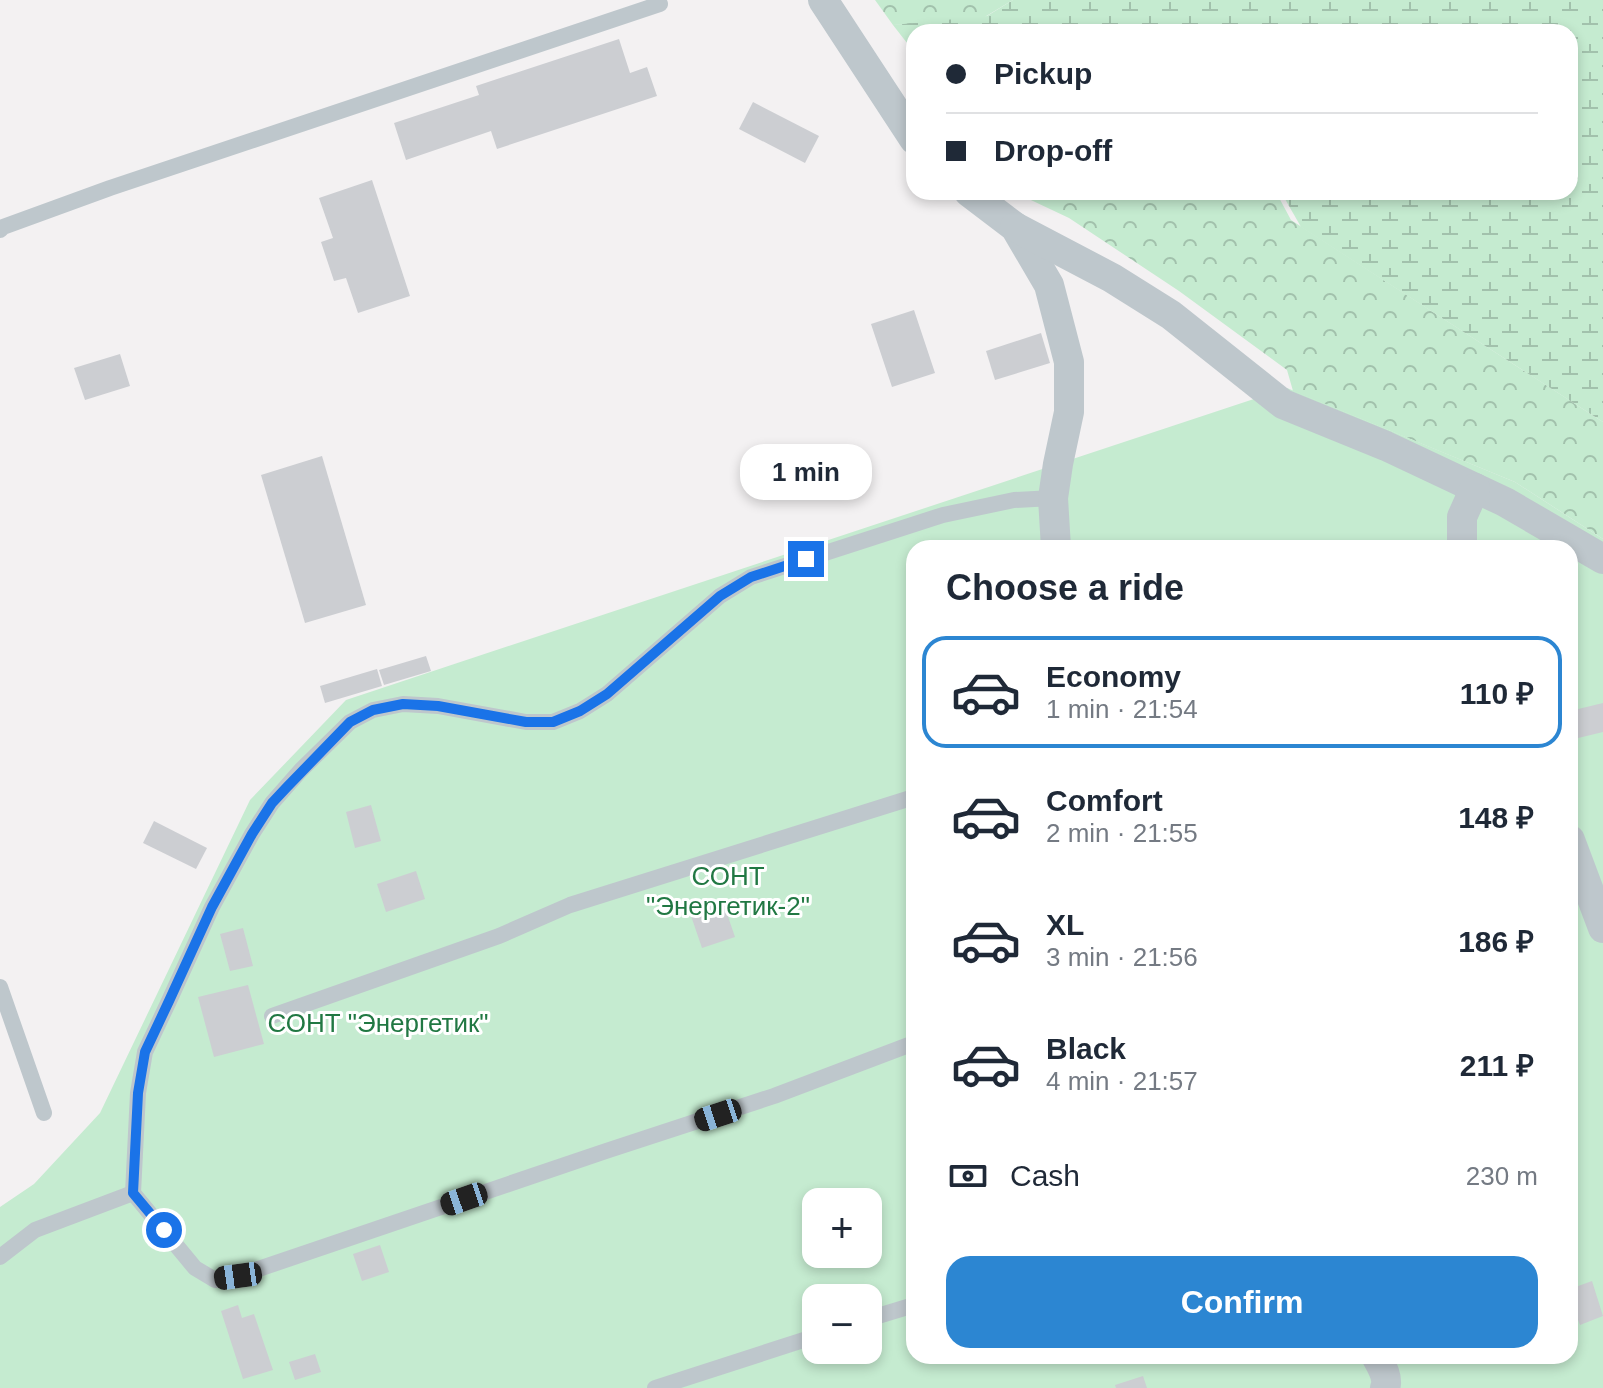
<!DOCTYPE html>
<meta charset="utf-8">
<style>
:root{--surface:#fff;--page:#f2f2f3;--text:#1f2937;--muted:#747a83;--line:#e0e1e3;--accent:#2c86d2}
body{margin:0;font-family:Arial,sans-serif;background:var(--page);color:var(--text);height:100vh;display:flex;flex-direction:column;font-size:30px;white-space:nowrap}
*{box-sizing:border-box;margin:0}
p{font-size:26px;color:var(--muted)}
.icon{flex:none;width:44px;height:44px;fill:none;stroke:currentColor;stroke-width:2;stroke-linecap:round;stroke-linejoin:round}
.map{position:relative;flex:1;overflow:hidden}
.drawer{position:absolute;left:906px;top:540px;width:672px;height:824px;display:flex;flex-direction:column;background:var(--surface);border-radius:24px;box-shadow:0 4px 12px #0003}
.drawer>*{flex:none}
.hud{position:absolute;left:906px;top:24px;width:672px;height:176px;border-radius:24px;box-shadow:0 4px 12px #0003;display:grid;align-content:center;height:176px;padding:0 40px;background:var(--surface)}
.buttons{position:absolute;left:802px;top:1188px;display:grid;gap:16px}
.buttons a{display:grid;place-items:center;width:80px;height:80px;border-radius:16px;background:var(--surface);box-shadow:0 4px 12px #0003;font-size:40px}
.end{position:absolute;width:36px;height:36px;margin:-18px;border:10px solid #1a73e8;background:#fff;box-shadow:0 0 0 4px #fff}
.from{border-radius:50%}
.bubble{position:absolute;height:56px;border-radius:24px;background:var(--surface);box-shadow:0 4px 12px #0003;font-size:26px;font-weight:700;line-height:56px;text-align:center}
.car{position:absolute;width:24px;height:48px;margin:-24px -12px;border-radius:10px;box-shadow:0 0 6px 2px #0007;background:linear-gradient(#222 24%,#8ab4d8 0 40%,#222 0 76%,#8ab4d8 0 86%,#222 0)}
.hud b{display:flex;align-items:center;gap:28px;height:76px;font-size:30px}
.hud b+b{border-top:2px solid var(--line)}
.hud i{width:20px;height:20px;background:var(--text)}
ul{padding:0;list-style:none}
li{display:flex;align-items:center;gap:24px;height:112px;margin:0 16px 12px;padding:0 24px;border:4px solid transparent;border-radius:24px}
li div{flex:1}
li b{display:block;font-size:30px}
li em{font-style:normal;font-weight:700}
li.active{border-color:var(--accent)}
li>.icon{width:72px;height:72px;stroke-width:1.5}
h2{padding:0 40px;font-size:36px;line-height:96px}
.pay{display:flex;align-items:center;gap:20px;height:88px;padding:0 40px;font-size:30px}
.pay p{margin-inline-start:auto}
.action{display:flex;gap:16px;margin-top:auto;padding:16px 40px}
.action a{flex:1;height:92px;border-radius:24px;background:var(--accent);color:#fff;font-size:32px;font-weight:700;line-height:92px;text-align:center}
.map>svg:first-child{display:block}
</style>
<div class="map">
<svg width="1603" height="1388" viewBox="0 0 1603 1388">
<defs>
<pattern id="forest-crowns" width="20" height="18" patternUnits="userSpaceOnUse" patternTransform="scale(2)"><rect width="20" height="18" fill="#c5ebd0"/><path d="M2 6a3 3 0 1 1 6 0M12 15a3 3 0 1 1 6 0" fill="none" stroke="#a2c1ac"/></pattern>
<pattern id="wetland-marsh" width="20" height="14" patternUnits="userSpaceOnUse" patternTransform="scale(2)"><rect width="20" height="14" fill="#c5ebd0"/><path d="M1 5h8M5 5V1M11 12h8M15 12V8" fill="none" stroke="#a2c1ac"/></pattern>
</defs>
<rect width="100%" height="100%" fill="#f3f1f2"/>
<!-- forest -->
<g fill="url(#forest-crowns)">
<path d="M875,0H1013L978,21L893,25Z"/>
<path d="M1014,192H1276L1291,220L1603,422V539L1515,482L1293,391L1287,370L1179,291L1069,218Z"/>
</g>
<!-- wetland -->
<path fill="url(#wetland-marsh)" d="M1013,0H1603V422L1301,227L1281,192H1570V32H914V52L893,25L987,16Z"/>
<!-- green -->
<path fill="#c5ebd0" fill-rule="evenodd" d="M1287,388L1515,482L1603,539V1388H0V1207L34,1184L100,1113L250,800L346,700ZM914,548H1570V1356H914ZM816,1202H868V1254H816ZM816,1298H868V1350H816Z"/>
<!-- building -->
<g fill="#ccced2">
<path d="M619,39L630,73L647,67L657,96L497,149L491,131L406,160L394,123L479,95L476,86Z"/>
<path d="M753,102L819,136L805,163L739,129Z"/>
<path d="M372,180L410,296L358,313L346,278L334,281L321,242L333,238L319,198Z"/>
<path d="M914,310L935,373L892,387L871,324Z"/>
<path d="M1041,333L1050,363L995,380L986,351Z"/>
<path d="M120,354L130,386L85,400L74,368Z"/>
<path d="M322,456L366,605L305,623L261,475Z"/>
<path d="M426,656L431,671L384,685L379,670Z"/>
<path d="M377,669L382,686L325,703L320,686Z"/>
<path d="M1603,703V732L1570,740V711Z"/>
<path d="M371,805L381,841L355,848L346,812Z"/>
<path d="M154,821L207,848L196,869L143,843Z"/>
<path d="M416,871L425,899L386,912L377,884Z"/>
<path d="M722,899L735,937L702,948L689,910Z"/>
<path d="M243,928L253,966L230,971L220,934Z"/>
<path d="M248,985L264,1044L214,1057L198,997Z"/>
<path d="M380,1245L389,1272L362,1281L353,1254Z"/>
<path d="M1592,1281L1603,1316L1580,1325L1570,1299V1289Z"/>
<path d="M238,1305L242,1318L254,1314L273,1370L243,1379L221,1311Z"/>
<path d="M315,1354L321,1372L295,1380L289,1362Z"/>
<path d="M1143,1376L1147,1388H1116L1115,1385Z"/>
</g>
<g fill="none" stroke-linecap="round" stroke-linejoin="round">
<!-- service -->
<g stroke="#bec7cc" stroke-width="16">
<path d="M0,230L3,227L110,188L660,4"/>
<path d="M0,987L44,1113"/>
<path d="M272,1016L499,936L570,905L914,797"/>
<path d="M914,1043L774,1096L606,1151L238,1276L215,1280L195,1268L133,1193L138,1093L145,1052L169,1001L212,907L252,834L272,803L301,770L350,722L373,710L403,704L438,706L526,722H553L580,711L607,694L720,596L751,577L943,515L1014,500L1053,498"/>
<path d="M0,1257L35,1230L133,1193"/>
<path d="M868,1319L914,1305"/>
<path d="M655,1388L816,1336"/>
</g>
<!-- minor -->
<g stroke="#bec7cc" stroke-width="30">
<path d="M823,0L914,139"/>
<path d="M969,192L1015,227L1049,285L1069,362V412L1058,464L1053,498L1056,548"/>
<path d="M1015,227L1112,278L1171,315L1283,404L1386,446L1505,502L1603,559"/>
<path d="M1462,548V517L1475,488"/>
<path d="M1570,840L1603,928"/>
<path d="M1376,1356C1381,1365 1389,1378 1385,1388"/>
</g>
</g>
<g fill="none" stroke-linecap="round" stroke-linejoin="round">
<!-- route -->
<path stroke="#1a73e8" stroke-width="10" d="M164,1230L133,1193L138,1093L145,1052L169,1001L212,907L252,834L272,803L287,787L350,722L373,710L403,704L438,706L526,722H553L580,711L607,694L720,596L751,577L806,559"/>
</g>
<g text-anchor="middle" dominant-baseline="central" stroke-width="6" stroke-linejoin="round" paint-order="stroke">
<!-- park labels -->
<g font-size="26" fill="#217843" stroke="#fff">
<text x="728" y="876">СОНТ<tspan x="728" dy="30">"Энергетик-2"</tspan></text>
<text x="378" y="1023">СОНТ "Энергетик"</text>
</g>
</g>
</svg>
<div class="buttons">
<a>+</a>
<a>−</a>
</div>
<i class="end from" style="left:164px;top:1230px"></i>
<i class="end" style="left:806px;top:559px"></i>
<div class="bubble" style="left:740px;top:444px;width:132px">1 min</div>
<i class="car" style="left:718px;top:1115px;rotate:252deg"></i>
<i class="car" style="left:464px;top:1199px;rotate:251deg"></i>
<i class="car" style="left:238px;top:1276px;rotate:262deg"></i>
<div class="hud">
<b><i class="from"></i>Pickup</b>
<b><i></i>Drop-off</b>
</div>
<section class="drawer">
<h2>Choose a ride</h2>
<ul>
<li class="active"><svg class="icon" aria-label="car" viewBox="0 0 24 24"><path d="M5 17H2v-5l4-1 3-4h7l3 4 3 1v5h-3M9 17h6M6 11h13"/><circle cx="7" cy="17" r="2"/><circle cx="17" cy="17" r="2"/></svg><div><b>Economy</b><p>1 min · 21:54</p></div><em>110 ₽</em></li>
<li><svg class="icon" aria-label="car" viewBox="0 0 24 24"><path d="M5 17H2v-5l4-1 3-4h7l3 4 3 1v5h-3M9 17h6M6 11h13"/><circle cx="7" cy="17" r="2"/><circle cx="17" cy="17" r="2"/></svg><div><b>Comfort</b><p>2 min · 21:55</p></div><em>148 ₽</em></li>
<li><svg class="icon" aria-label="car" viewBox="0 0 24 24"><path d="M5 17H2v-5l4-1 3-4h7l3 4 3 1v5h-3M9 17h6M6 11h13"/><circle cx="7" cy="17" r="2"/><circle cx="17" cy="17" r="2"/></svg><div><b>XL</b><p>3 min · 21:56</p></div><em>186 ₽</em></li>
<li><svg class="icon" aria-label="car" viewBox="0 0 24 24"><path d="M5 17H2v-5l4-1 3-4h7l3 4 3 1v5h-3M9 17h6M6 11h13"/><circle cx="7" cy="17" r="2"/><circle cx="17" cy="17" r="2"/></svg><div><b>Black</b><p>4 min · 21:57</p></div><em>211 ₽</em></li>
</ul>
<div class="pay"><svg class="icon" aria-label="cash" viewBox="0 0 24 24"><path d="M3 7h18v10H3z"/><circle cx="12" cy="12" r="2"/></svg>Cash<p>230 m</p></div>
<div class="action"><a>Confirm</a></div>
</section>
</div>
